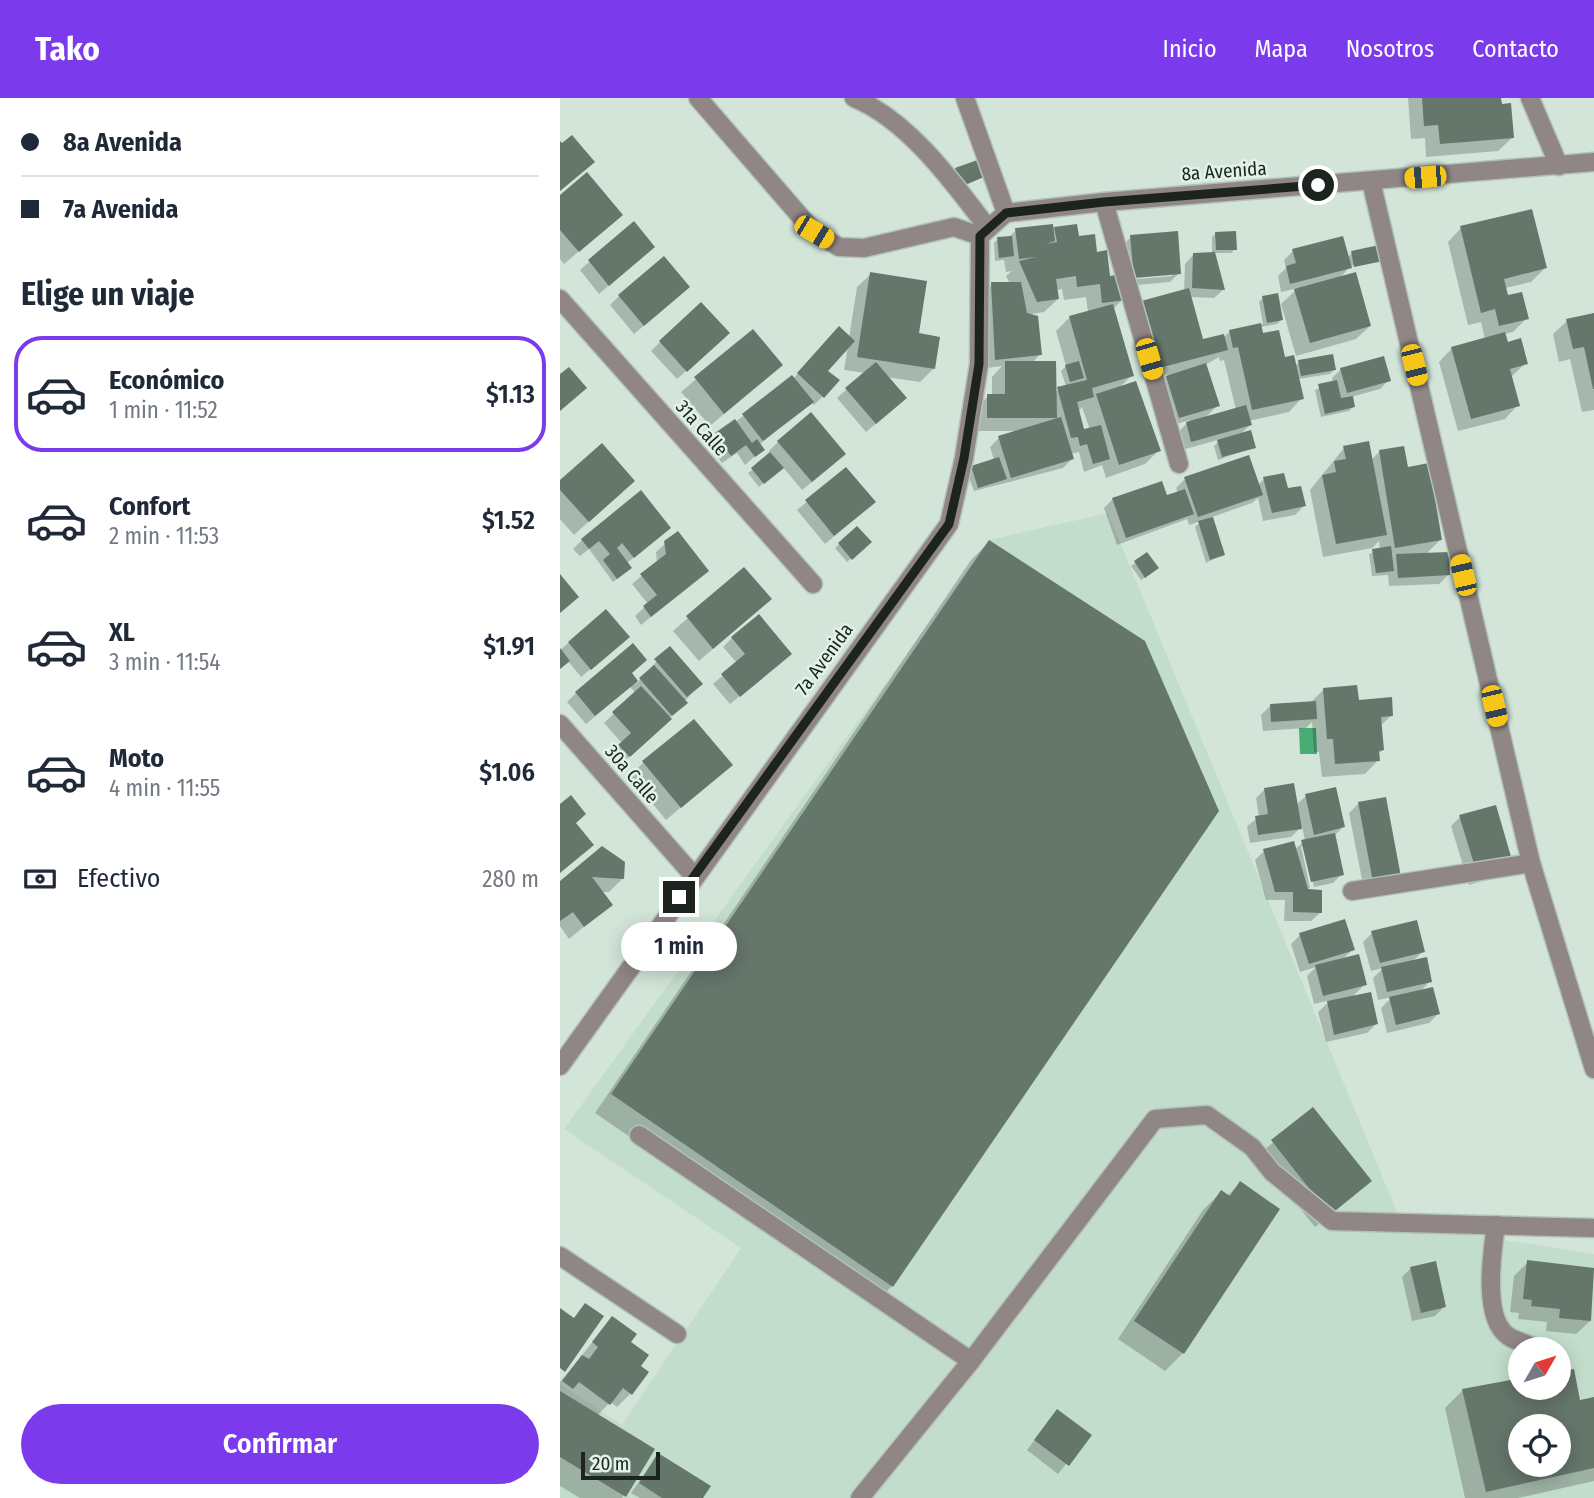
<!DOCTYPE html>
<html lang="es">
<meta charset="utf-8">
<style>
:root{--surface:#fff;--page:#f6f6f7;--text:#1f2937;--muted:#747a83;--line:#e0e1e3;--accent:#7c3aed}
body{margin:0;font-family:"Fira Sans Condensed",sans-serif;background:var(--page);color:var(--text);height:100vh;display:flex;flex-direction:column;font-size:26px;white-space:nowrap}
*{box-sizing:border-box;margin:0}
p{font-size:23px;color:var(--muted)}
.icon{flex:none;width:38px;height:38px;fill:none;stroke:currentColor;stroke-width:2;stroke-linecap:round;stroke-linejoin:round}
.map{position:relative;flex:1;overflow:hidden}
.details{display:flex;flex-direction:column;background:var(--surface);width:560px}
.details>*{flex:none}
.guide{display:grid;align-content:center;height:154px;padding:0 21px;background:var(--surface)}
.needle{width:46px;rotate:51deg}
.buttons{position:absolute;left:948px;top:1239px;display:grid;gap:14px}
.buttons a{display:grid;place-items:center;width:63px;height:63px;border-radius:50%;background:var(--surface);box-shadow:0 4px 18px #0003;font-size:35px}
.scale{position:absolute;left:21px;bottom:18px;width:79px;box-sizing:border-box;padding-left:7px;border:4px solid #1d2420;border-top:0;font-size:19px;line-height:24px;white-space:nowrap;color:#1d2420;-webkit-text-stroke:5px #e0f3e6;paint-order:stroke}
.end{position:absolute;width:32px;height:32px;margin:-16px;border:9px solid #1d2420;background:#fff;box-shadow:0 0 0 4px #fff}
.from{border-radius:50%}
.bubble{position:absolute;height:49px;border-radius:24px;background:var(--surface);box-shadow:0 4px 18px #0003;font-size:23px;font-weight:600;line-height:49px;text-align:center}
.car{position:absolute;width:21px;height:42px;margin:-21px -10px;border-radius:9px;box-shadow:0 0 5px 2px #0007;background:linear-gradient(#f5c518 24%,#345 0 40%,#f5c518 0 76%,#345 0 86%,#f5c518 0)}
.guide b{display:flex;align-items:center;gap:24px;height:66px;font-size:26px}
.guide b+b{border-top:2px solid var(--line)}
.guide i{width:18px;height:18px;background:var(--text)}
ul{padding:0;list-style:none}
li{display:flex;align-items:center;gap:21px;height:116px;margin:0 14px 10px;padding:0 7px;border:4px solid transparent;border-radius:28px}
li div{flex:1}
li b{display:block;font-size:26px}
li em{font-style:normal;font-weight:600}
li.on{border-color:var(--accent)}
li>.icon{width:63px;height:63px;stroke-width:1.5}
h2{padding:0 21px;font-size:32px;line-height:84px}
.pay{display:flex;align-items:center;gap:18px;height:77px;padding:0 21px;font-size:26px}
.pay p{margin-inline-start:auto}
.primary-button{display:flex;gap:14px;margin-top:auto;padding:14px 21px}
.primary-button a{flex:1;height:80px;border-radius:42px;background:var(--accent);color:#fff;font-size:28px;font-weight:600;line-height:80px;text-align:center}
header{display:flex;align-items:center;gap:42px;box-sizing:border-box;height:98px;padding:0 35px;background:var(--accent);color:#fff}
header strong{font-size:33px}
nav{display:flex;gap:38px;margin-inline-start:auto;font-size:24px}
main{display:flex;flex:1;min-height:0}
.map>svg:first-child{display:block}
</style>
<header>
<strong>Tako</strong>
<nav><a>Inicio</a><a>Mapa</a><a>Nosotros</a><a>Contacto</a></nav>
</header>
<main>
<section class="details">
<div class="guide">
<b><i class="from"></i>8a Avenida</b>
<b><i></i>7a Avenida</b>
</div>
<h2>Elige un viaje</h2>
<ul>
<li class="on"><svg class="icon" aria-label="car" viewBox="0 0 24 24"><path d="M5 17H2v-5l4-1 3-4h7l3 4 3 1v5h-3M9 17h6M6 11h13"/><circle cx="7" cy="17" r="2"/><circle cx="17" cy="17" r="2"/></svg><div><b>Económico</b><p>1 min · 11:52</p></div><em>$1.13</em></li>
<li><svg class="icon" aria-label="car" viewBox="0 0 24 24"><path d="M5 17H2v-5l4-1 3-4h7l3 4 3 1v5h-3M9 17h6M6 11h13"/><circle cx="7" cy="17" r="2"/><circle cx="17" cy="17" r="2"/></svg><div><b>Confort</b><p>2 min · 11:53</p></div><em>$1.52</em></li>
<li><svg class="icon" aria-label="car" viewBox="0 0 24 24"><path d="M5 17H2v-5l4-1 3-4h7l3 4 3 1v5h-3M9 17h6M6 11h13"/><circle cx="7" cy="17" r="2"/><circle cx="17" cy="17" r="2"/></svg><div><b>XL</b><p>3 min · 11:54</p></div><em>$1.91</em></li>
<li><svg class="icon" aria-label="car" viewBox="0 0 24 24"><path d="M5 17H2v-5l4-1 3-4h7l3 4 3 1v5h-3M9 17h6M6 11h13"/><circle cx="7" cy="17" r="2"/><circle cx="17" cy="17" r="2"/></svg><div><b>Moto</b><p>4 min · 11:55</p></div><em>$1.06</em></li>
</ul>
<div class="pay"><svg class="icon" aria-label="cash" viewBox="0 0 24 24"><path d="M3 7h18v10H3z"/><circle cx="12" cy="12" r="2"/></svg>Efectivo<p>280 m</p></div>
<div class="primary-button"><a>Confirmar</a></div>
</section>
<div class="map">
<svg width="1034" height="1400" viewBox="0 0 1034 1400">
<rect width="100%" height="100%" fill="#d3e5d9"/>
<!-- built -->
<path fill="#c3ddcc" fill-rule="evenodd" d="M548,415L842,1126L1034,1156V1400H0V1286L62,1327L181,1150L4,1031L429,442ZM961,1251H999V1290H961ZM961,1328H999V1367H961Z"/>
<!-- water -->
<path fill="#4aac75" d="M739,630H756L757,656H740Z"/>
<!-- shadow -->
<g fill="#0003" fill-rule="evenodd">
<path d="M848,0H940L952,40L938,53L866,59L865,40L851,41Z"/>
<path d="M396,71L427,77L398,91L392,75Z"/>
<path d="M0,99L61,117L4,166L0,161Z"/>
<path d="M74,125L84,157L39,196L20,172Z"/>
<path d="M515,128L517,140L536,156L563,201L553,211L572,277L559,290L599,352L585,366L546,380L542,367L524,374L519,354L511,356L512,361L503,370L414,393L407,374L434,362L430,349L439,340L459,333H414V312L428,298H432V279L442,268L427,270L423,195L432,186H450L446,178L452,173L446,174L444,162L435,163L434,145L438,141L448,140L456,132ZM502,191L504,202L526,199L528,214L510,219L496,233L506,268L501,273L506,288L495,294L472,265L480,256L467,217L484,214L498,201L496,192ZM522,309L530,332L523,334L518,314Z"/>
<path d="M901,130L985,170L971,184L945,190L947,199L967,220L953,234L944,236L947,246L966,265L951,279L958,307L945,321L898,333L879,264L892,250L925,241L921,224L908,227L888,144Z"/>
<path d="M656,135L675,151L671,155H654L663,192L654,200L630,199L641,243L663,240L670,233L703,226L699,204L703,200L721,222L717,226L700,229L702,237L723,261L735,268L739,264L774,272L770,276L738,281L742,300L729,314L689,323L690,327L679,338L694,349L658,362L654,348L661,341L622,352L618,334L630,322L610,328L597,288L609,276L586,282L569,218L624,193L625,166L634,156H652V139ZM659,259L660,263L664,262L676,312L645,320L658,307L645,267Z"/>
<path d="M571,139L619,175L610,184L565,188L562,148ZM612,175V178L565,182V178Z"/>
<path d="M733,153L787,160L792,155L823,161L786,169L787,172L779,181L810,228L796,241L736,258L721,206L738,190L721,194L718,178L726,170L724,162Z"/>
<path d="M311,176L357,237L374,270L360,284L326,279L336,309L306,334L277,300L305,275L284,272L288,248L266,273L263,298L254,307L251,304L199,347L202,352L185,367L177,355L162,365L147,345L233,281L270,239L289,240L297,189Z"/>
<path d="M59,198H119L74,236L50,207Z"/>
<path d="M1034,217V312L1022,314L1010,261L999,264L993,236L1007,223Z"/>
<path d="M192,233L221,267L150,328L121,294Z"/>
<path d="M100,244H159L117,281L91,253Z"/>
<path d="M781,271L829,282L820,291L791,299L793,309L789,313L761,319L755,292L773,285L772,280Z"/>
<path d="M218,344L275,365L242,392L222,368L199,389L188,375L212,356L209,353Z"/>
<path d="M784,350L811,362L820,353L846,371L880,442L865,457L888,477L879,486L829,488L828,477L812,478L809,456L820,452L819,443L812,450L763,459L750,392Z"/>
<path d="M286,371L304,413L265,446L237,412Z"/>
<path d="M625,381L698,387L704,381L726,392L744,408L735,417L703,423L698,400L692,405L652,419L663,456L646,465L635,429L641,423L629,427L627,421L557,447L544,410L553,401L606,399L618,395L616,390Z"/>
<path d="M0,384L59,396L14,437L0,421Z"/>
<path d="M297,430L309,444L287,464L275,450Z"/>
<path d="M100,438L67,465L66,474L53,484L29,451L20,458L13,451L22,442Z"/>
<path d="M429,444L657,712L332,1188L314,1206L35,1015L411,462Z"/>
<path d="M106,445L147,473L81,527L75,518L88,506L72,486L97,465L96,454Z"/>
<path d="M587,456L593,474L581,482L571,468Z"/>
<path d="M184,471L210,501L139,563L113,533Z"/>
<path d="M46,514L58,548L21,579L8,563L0,571V552Z"/>
<path d="M172,540L221,564L170,606L153,586L177,565L163,549Z"/>
<path d="M109,550L132,595L101,630L60,667L50,657L62,645L44,625L76,595L70,589L26,626L7,604L16,595L70,576L77,585Z"/>
<path d="M764,591L832,617L820,628L823,652L818,656V662L805,676L762,679L759,654H754L752,624L746,630L703,633L701,617L710,608L750,605Z"/>
<path d="M84,664L170,667L106,722L70,678Z"/>
<path d="M705,691L736,707L746,698L784,728L774,738L782,776L773,785L754,789L745,748H741L750,790L744,792L761,814L751,823H724L725,802H706L695,762L704,753L735,751L745,743L742,728L731,739L690,745L687,728L699,719L696,700Z"/>
<path d="M798,706L840,778L804,792L789,715Z"/>
<path d="M900,719L943,777L909,787L891,728Z"/>
<path d="M42,750L62,781L49,794H40L50,807L9,841L0,828V785Z"/>
<path d="M812,835L863,853L852,864L870,883L860,894L878,916L869,925L827,935L821,910L832,899L818,902L813,880L823,870L811,873L803,844Z"/>
<path d="M740,837L793,851L782,862L805,886L792,899L816,926L807,935L766,944L758,914L771,902L754,906L747,878L756,869L740,874L731,846Z"/>
<path d="M753,1011L810,1083L755,1129L698,1057Z"/>
<path d="M680,1085L623,1255L605,1273L558,1241L643,1112L661,1094L667,1098Z"/>
<path d="M968,1164L1034,1171L1030,1223L1016,1236L986,1233L987,1224L958,1221L959,1215L950,1214L954,1178Z"/>
<path d="M851,1170L884,1209L875,1218L852,1223L842,1179Z"/>
<path d="M52,1220L78,1268L71,1295L57,1309L50,1304L37,1318L92,1351L62,1400H20L0,1388V1284Z"/>
<path d="M999,1290L1019,1304L1034,1301V1383L958,1400H905L885,1310L903,1292ZM961,1328H999V1367H961Z"/>
<path d="M497,1313L529,1338L498,1376L467,1352Z"/>
<path d="M98,1357L141,1400H80L71,1395Z"/>
</g>
<!-- building -->
<g fill="#65766b" fill-rule="evenodd">
<path d="M862,0H941L942,6L951,5L954,40L880,46L878,27L864,28Z"/>
<path d="M12,37L35,64L0,93V43L2,45Z"/>
<path d="M423,60L429,77L402,88L395,70Z"/>
<path d="M27,74L63,117L19,154L0,132V97Z"/>
<path d="M972,111L987,170L944,181L948,197L962,194L969,221L939,228L935,211L921,215L900,128Z"/>
<path d="M74,123L95,149L49,188L28,162Z"/>
<path d="M493,126L495,143L486,146L497,144L494,129L517,126L519,138L535,136L537,154L547,152L550,178L561,176L565,202L542,205L540,186L517,189L516,178L496,181L499,201L477,204L459,163L476,159L459,161L455,130Z"/>
<path d="M618,133L621,176L574,180L570,137Z"/>
<path d="M676,133L677,152H656L655,134Z"/>
<path d="M452,138L454,158L439,160L437,139Z"/>
<path d="M783,138L792,170L730,186L726,168L736,165L732,151Z"/>
<path d="M824,146L828,162L794,169L791,153Z"/>
<path d="M655,154L665,192L632,190L633,155Z"/>
<path d="M104,158L130,189L84,228L58,197Z"/>
<path d="M310,174L367,183L359,235L380,239L375,271L297,259Z"/>
<path d="M796,174L811,228L750,245L734,191Z"/>
<path d="M431,184H461L467,215L478,218L482,257L435,262Z"/>
<path d="M629,190L643,241L664,236L668,252L599,270L581,203Z"/>
<path d="M718,195L723,222L707,225L702,198Z"/>
<path d="M141,204L170,235L127,274L99,243Z"/>
<path d="M553,206L574,278L532,290L534,299L517,304L524,331L541,327L550,361L533,366L527,346L520,348L518,339L511,340L497,289L527,282L509,218Z"/>
<path d="M1034,215V291H1033L1024,249L1013,251L1006,221Z"/>
<path d="M701,225L703,235L719,232L725,259L734,257L744,301L692,312L678,249L673,250L669,232Z"/>
<path d="M279,228L295,243L268,273L280,282L264,300L237,275Z"/>
<path d="M193,231L223,267L164,316L134,279Z"/>
<path d="M945,234L948,244L961,240L968,266L950,271L960,308L911,321L891,249Z"/>
<path d="M773,256L776,272L741,278L738,262Z"/>
<path d="M824,258L831,283L787,295L780,270Z"/>
<path d="M445,263H496L497,320H427V296H445Z"/>
<path d="M519,263L524,280L510,284L505,267Z"/>
<path d="M316,264L347,300L316,326L285,290Z"/>
<path d="M646,265L660,308L619,320L606,278Z"/>
<path d="M9,269L27,290L0,313V276Z"/>
<path d="M232,277L254,304L203,343L182,316Z"/>
<path d="M777,282L781,300L793,298L795,309L765,316L758,286Z"/>
<path d="M576,283L601,353L559,367L536,296Z"/>
<path d="M686,307L692,327L631,344L626,324Z"/>
<path d="M251,314L286,356L252,384L217,343Z"/>
<path d="M501,319L514,361L451,380L438,338Z"/>
<path d="M175,321L192,345L197,341L205,352L195,359L186,347L171,358L155,335Z"/>
<path d="M691,332L696,350L662,359L657,342Z"/>
<path d="M809,343L827,437L776,446L762,377L776,374L774,363L786,361L783,348Z"/>
<path d="M42,345L75,383L29,424L0,392V382Z"/>
<path d="M844,348L848,369L869,365L882,442L835,450L819,352Z"/>
<path d="M210,354L224,370L204,386L191,370Z"/>
<path d="M689,357L703,397L638,419L624,379Z"/>
<path d="M439,359L447,381L418,390L411,368Z"/>
<path d="M286,369L316,404L274,438L245,402Z"/>
<path d="M724,375L728,390L741,388L746,408L712,415L703,379Z"/>
<path d="M602,383L607,397L625,391L634,416L566,440L552,400Z"/>
<path d="M81,392L111,430L74,460L62,445L57,450L72,470L57,481L43,462L50,456L39,443L29,451L21,441Z"/>
<path d="M653,419L665,457L650,462L638,423Z"/>
<path d="M297,428L312,444L292,462L278,445Z"/>
<path d="M118,433L149,473L91,519L83,508L97,497L80,476L106,456L104,443Z"/>
<path d="M429,442L585,543L659,713L333,1189L51,996Z"/>
<path d="M831,448L834,473L816,475L812,451Z"/>
<path d="M587,454L599,470L585,480L574,463Z"/>
<path d="M889,454L890,477L838,480L836,456Z"/>
<path d="M184,469L212,501L153,551L126,518Z"/>
<path d="M0,476L19,499L0,515Z"/>
<path d="M46,511L70,539L31,572L8,544Z"/>
<path d="M199,516L232,556L180,599L161,576L185,556L171,539Z"/>
<path d="M73,545L87,562L72,575L78,583L35,618L15,594Z"/>
<path d="M110,548L143,586L127,599L94,561Z"/>
<path d="M0,550L10,563L0,571Z"/>
<path d="M94,567L128,605L112,618L79,580Z"/>
<path d="M797,587L799,602L832,599L833,618L821,619L824,652L819,653L820,663L775,666L773,641H767L763,590Z"/>
<path d="M81,588L112,621L70,659L58,647L71,635L52,614Z"/>
<path d="M756,603L757,621L711,624L710,606Z"/>
<path d="M134,621L173,667L121,710L82,663Z"/>
<path d="M734,685L742,731L698,737L695,718L708,716L704,690Z"/>
<path d="M776,689L785,729L754,737L745,696Z"/>
<path d="M11,697L26,716L16,725L34,747L0,775V706Z"/>
<path d="M826,699L841,779L813,784L798,704Z"/>
<path d="M936,707L954,769L918,779L899,717Z"/>
<path d="M775,735L784,777L751,784L741,742Z"/>
<path d="M734,743L748,791L762,792V815L733,814V794H715L703,751Z"/>
<path d="M42,748L65,764L64,781L32,779L53,807L24,829L13,814L0,823V783Z"/>
<path d="M785,821L795,852L749,866L739,835Z"/>
<path d="M857,822L865,854L820,865L811,833Z"/>
<path d="M799,856L807,887L763,898L755,867Z"/>
<path d="M867,859L872,884L827,894L821,869Z"/>
<path d="M873,889L880,916L836,927L829,899Z"/>
<path d="M811,894L818,926L774,937L767,903Z"/>
<path d="M753,1009L812,1083L770,1117L711,1042Z"/>
<path d="M680,1083L720,1111L624,1256L574,1223L661,1092L670,1098Z"/>
<path d="M967,1162L1034,1170L1031,1223L999,1220L1000,1211L971,1208L972,1202L963,1201Z"/>
<path d="M876,1163L886,1209L861,1215L850,1169Z"/>
<path d="M25,1205L44,1218L5,1274L0,1270V1210L14,1220Z"/>
<path d="M52,1218L77,1236L71,1244L89,1257L81,1268L89,1274L72,1297L63,1290L50,1307L19,1284L13,1291L2,1283L22,1257L29,1261L38,1249L32,1244Z"/>
<path d="M1014,1271L1020,1302L1034,1299V1370L926,1394L902,1291L961,1280V1290H999V1273ZM961,1328H999V1367H961Z"/>
<path d="M0,1293L95,1351L66,1399L0,1359Z"/>
<path d="M497,1311L532,1337L509,1368L474,1342Z"/>
<path d="M98,1355L151,1388L143,1400H102L79,1385Z"/>
</g>
<g fill="none" stroke-linecap="round" stroke-linejoin="round">
<!-- minor casing -->
<g stroke="#b2c2b8" stroke-width="21">
<g id="minor">
<path d="M138,0L254,134L279,149L304,150L394,129L420,138"/>
<path d="M294,0C348,22 393,84 427,129"/>
<path d="M405,0L446,115"/>
<path d="M970,0L999,68"/>
<path d="M811,83L971,765L1034,971"/>
<path d="M544,104L619,366"/>
<path d="M0,201L253,486"/>
<path d="M0,626L134,778"/>
<path d="M792,793L971,765"/>
<path d="M0,968L389,426L404,360L419,266L420,138L446,115L544,104L1034,64"/>
<path d="M79,1037L411,1263"/>
<path d="M936,1127C932,1154 922,1220 948,1238C955,1243 966,1245 973,1249"/>
<path d="M0,1158L117,1236"/>
<path d="M300,1400L411,1263L595,1021L647,1017L692,1049L712,1074L772,1123L1034,1130"/>
</g>
</g>
<!-- minor -->
<use href="#minor" stroke="#908685" stroke-width="18"/>
</g>
<g fill="none" stroke-linecap="round" stroke-linejoin="round">
<!-- route -->
<path stroke="#1d2420" stroke-width="9" d="M119,799L389,426L404,360L419,266L420,138L446,115L544,104L758,87"/>
</g>
<g text-anchor="middle" dominant-baseline="central" stroke-width="5" stroke-linejoin="round" paint-order="stroke">
<!-- street labels -->
<g font-size="19" fill="#1d2420" stroke="#e0f3e6">
<text transform="translate(664 73) rotate(-4)">8a Avenida</text>
<text transform="translate(142 330) rotate(48)">31a Calle</text>
<text transform="translate(264 561) rotate(-54)">7a Avenida</text>
<text transform="translate(72 676) rotate(49)">30a Calle</text>
</g>
</g>
</svg>
<div class="buttons">
<a><svg class="needle" viewBox="-14 -14 28 28"><path d="M0-13l5 13h-10z" fill="#e53935"/><path d="M0 13l5-13h-10z" fill="#747a83"/></svg></a>
<a><svg class="icon" aria-label="locate" viewBox="0 0 24 24"><circle cx="12" cy="12" r="6"/><path d="M12 2v4M12 18v4M2 12h4M18 12h4"/></svg></a>
</div>
<div class="scale">20 m</div>
<i class="end from" style="left:758px;top:87px"></i>
<i class="end" style="left:119px;top:799px"></i>
<div class="bubble" style="left:61px;top:824px;width:116px">1 min</div>
<i class="car" style="left:865px;top:79px;rotate:265deg"></i>
<i class="car" style="left:254px;top:134px;rotate:121deg"></i>
<i class="car" style="left:589px;top:261px;rotate:164deg"></i>
<i class="car" style="left:854px;top:267px;rotate:166deg"></i>
<i class="car" style="left:903px;top:477px;rotate:347deg"></i>
<i class="car" style="left:934px;top:608px;rotate:167deg"></i>
</div>
</main>
